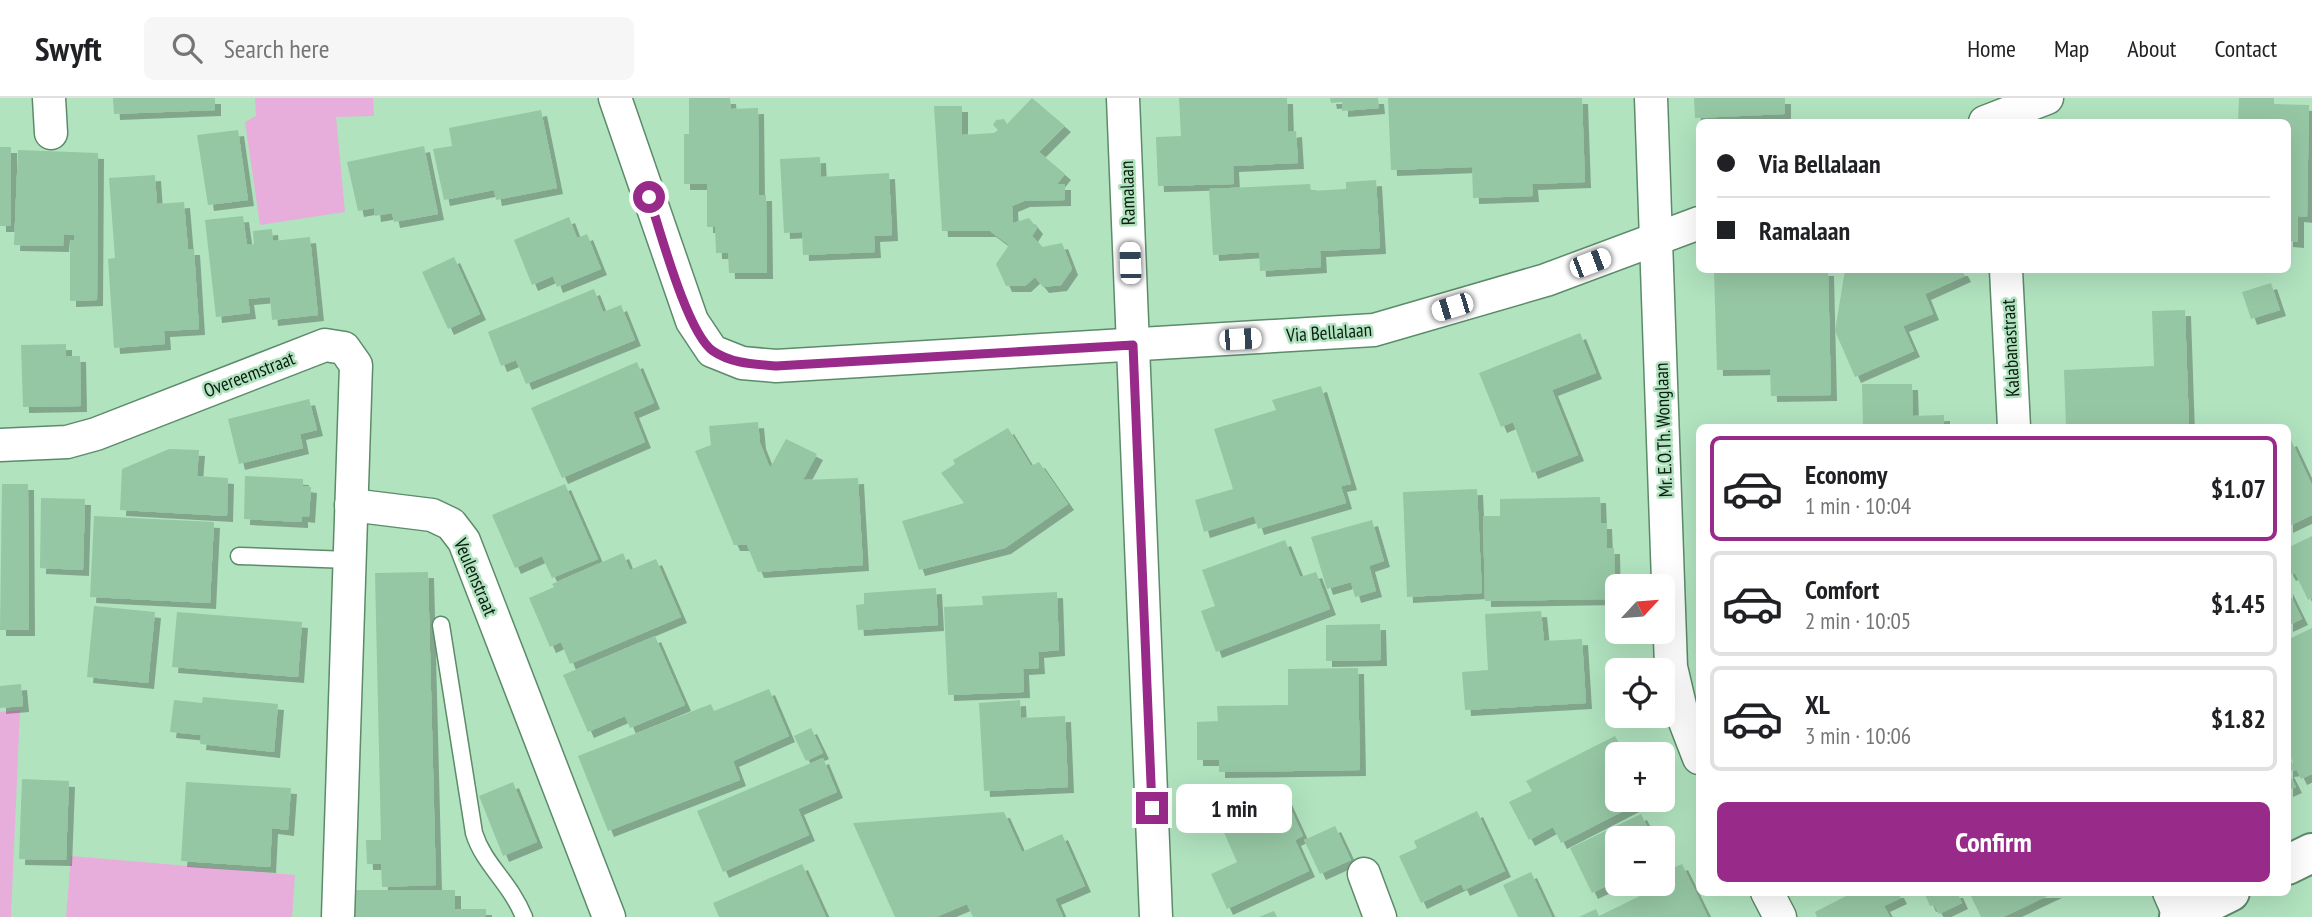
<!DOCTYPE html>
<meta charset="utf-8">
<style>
:root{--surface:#fff;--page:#f6f6f6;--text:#202124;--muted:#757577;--line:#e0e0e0;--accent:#982a8a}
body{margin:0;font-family:"PT Sans Narrow",sans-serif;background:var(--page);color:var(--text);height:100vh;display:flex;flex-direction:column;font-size:26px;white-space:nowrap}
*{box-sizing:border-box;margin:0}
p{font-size:23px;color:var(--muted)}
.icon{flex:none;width:38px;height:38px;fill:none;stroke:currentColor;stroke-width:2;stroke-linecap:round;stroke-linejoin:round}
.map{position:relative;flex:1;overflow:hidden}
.side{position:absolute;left:1696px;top:326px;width:595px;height:472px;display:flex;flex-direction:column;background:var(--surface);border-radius:10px;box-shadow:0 7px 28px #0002}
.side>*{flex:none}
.top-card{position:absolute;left:1696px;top:21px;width:595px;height:154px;border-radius:10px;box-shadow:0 7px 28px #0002;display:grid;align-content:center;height:154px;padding:0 21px;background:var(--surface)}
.needle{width:46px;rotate:64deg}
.tools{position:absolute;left:1605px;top:476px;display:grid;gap:14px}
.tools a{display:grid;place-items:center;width:70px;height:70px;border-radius:10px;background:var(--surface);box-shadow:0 7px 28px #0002;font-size:35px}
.end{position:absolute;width:32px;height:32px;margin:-16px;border:9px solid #982a8a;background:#fff;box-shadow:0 0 0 4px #fff}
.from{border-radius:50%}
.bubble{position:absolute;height:49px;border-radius:10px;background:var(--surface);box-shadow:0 7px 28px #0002;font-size:23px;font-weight:600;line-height:49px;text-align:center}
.car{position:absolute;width:21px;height:42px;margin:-21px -10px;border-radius:9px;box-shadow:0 0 5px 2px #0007;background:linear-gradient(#fff 24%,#345 0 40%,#fff 0 76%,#345 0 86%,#fff 0)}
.top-card b{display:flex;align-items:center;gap:24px;height:66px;font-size:26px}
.top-card b+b{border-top:2px solid var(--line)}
.top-card i{width:18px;height:18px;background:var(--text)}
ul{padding:12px 0 0;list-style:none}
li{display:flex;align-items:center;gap:21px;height:105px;margin:0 14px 10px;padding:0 7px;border:4px solid var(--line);border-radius:10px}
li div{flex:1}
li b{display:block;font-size:26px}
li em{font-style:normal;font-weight:600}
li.selected{border-color:var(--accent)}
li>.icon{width:63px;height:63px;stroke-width:1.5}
.button{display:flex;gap:14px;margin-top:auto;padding:14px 21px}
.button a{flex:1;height:80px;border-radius:10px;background:var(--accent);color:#fff;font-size:28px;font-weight:600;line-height:80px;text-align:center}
header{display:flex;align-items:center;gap:42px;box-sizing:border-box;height:98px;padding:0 35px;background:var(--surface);border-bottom:2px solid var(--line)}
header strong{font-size:33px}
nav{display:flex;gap:38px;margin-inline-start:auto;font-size:24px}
.search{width:490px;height:63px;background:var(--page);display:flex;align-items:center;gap:18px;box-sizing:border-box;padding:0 24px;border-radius:10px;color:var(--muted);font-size:26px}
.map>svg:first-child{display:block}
</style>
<header>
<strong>Swyft</strong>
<div class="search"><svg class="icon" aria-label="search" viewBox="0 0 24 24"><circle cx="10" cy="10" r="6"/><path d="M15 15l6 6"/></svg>Search here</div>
<nav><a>Home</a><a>Map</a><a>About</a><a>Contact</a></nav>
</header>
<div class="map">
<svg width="2312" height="819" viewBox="0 0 2312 819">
<defs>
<filter id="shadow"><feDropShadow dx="6" dy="6" stdDeviation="0" flood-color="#0004"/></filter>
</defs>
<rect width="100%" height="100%" fill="#b1e3bf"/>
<!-- green -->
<g fill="#e7aedb">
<path d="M255,0H373L374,18L336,19L345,114L260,127L245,24L256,18Z"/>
<path d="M20,612L11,819H0V614Z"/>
<path d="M71,758L295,777L292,819H66Z"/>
</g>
<!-- building -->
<g fill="#96c7a4" filter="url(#shadow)">
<path d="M113,0H215V12L114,16Z"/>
<path d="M689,0H730L731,11L758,10L759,97H766L767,175H729L728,155H716L715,129H707V86H684V36H689Z"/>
<path d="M1032,0L1065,28L1039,54L1065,76L1057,86H1065V102L1024,103L1012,108L1013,125L1029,120L1037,130L1032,138L1042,149L1062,145L1072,171L1061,187L1043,189L1035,179L1025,188H1006L996,166L1009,147L990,133H942L934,8H962V37L994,35L998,32L993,27L996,22L1004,21L1007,26Z"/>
<path d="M1179,0H1287L1288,34L1296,33L1298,65L1233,68L1234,86L1158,88L1156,39L1181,38Z"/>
<path d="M1330,0H1378L1379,10L1342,13V4L1331,5Z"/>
<path d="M1388,0H1582L1585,84L1532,86L1533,98L1473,100L1472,69L1391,72Z"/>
<path d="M1694,0H1785V16L1695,20Z"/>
<path d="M2239,0H2274V6L2309,7L2307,119L2298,118V144L2287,143V24H2238Z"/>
<path d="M541,12L557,90L496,102L494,92L444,102L433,51L452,48L449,30Z"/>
<path d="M238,32L248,102L208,107L197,37Z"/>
<path d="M424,48L438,116L394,124L392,115L375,118L374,110L358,113L347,64Z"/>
<rect x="0" y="49" width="11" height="79"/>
<path d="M18,52L98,55L97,202L70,203V142H74V137L64,136L63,148L14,147Z"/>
<path d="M820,59L821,79L889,75L892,137L874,138L875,154L803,157L802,134L784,135L780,61Z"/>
<path d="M155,77L157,106L184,104L188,151H194L199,231L164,233L165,246L114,250L108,161L115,160L109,80Z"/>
<path d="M1376,82L1380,150L1320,153L1321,169L1260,173L1259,154L1213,157L1209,91L1310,86L1311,93L1346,91V84Z"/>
<path d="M243,118L247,147L254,146L253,133L272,131L273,143L310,139L318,217L272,222L270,199L248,201L250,215L216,219L205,122Z"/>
<path d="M569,119L577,140L587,136L601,171L557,189L553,178L532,187L514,142Z"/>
<path d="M454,159L480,216L448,231L422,174Z"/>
<path d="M1748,172H1828L1831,297L1771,298L1770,271L1717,272L1714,174Z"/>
<path d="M1845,172H1962L1965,178L1925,196L1933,216L1903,228L1914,253L1855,279L1835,233Z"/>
<path d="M2271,185L2280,212L2251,221L2242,194Z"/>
<path d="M594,191L603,214L621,207L635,242L526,286L516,262L501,268L488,234Z"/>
<path d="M2185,212L2189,329H2066L2064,272L2154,268L2152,213Z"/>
<path d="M1580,235L1596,275L1552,292L1578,357L1532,375L1513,324L1501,329L1479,275Z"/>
<path d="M66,246V258H80L81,308L23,309L21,247Z"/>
<path d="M637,264L654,305L633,314L645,344L562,380L531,310Z"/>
<path d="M1862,286H1912L1913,318L1944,317V329H1863Z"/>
<path d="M1321,288L1351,386L1341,388L1346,405L1258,431L1254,418L1204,434L1195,402L1233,391L1214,331L1276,312L1272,302Z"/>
<path d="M309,301L317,332L300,336L303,350L239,366L228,321Z"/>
<path d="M758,324L760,345L770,370L786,341L817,356L803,382L858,380L863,467L758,474L747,447H734L695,353L711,347L709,328Z"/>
<path d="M1008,330L1031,368L1039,364L1068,406L1005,450L919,472L902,423L964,405L941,375L955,366L953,362Z"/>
<path d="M2291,342L2312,387V417L2287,429V344Z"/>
<path d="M169,351L199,352L197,378L228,380L227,418L120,412L122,371Z"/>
<path d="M245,378L303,381V388L311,389L309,419L302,418V424L244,421Z"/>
<path d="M2,386H28L29,532H0Z"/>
<path d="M565,386L598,461L552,480L542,458L515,470L492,417Z"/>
<path d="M1477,391L1482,495L1407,499L1403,394Z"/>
<path d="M1600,399L1601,425H1606L1607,450H1614L1615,501L1485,503L1483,418H1500V401Z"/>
<path d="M41,400L85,401L83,472L40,470Z"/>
<path d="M94,418L214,424L210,505L90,499Z"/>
<path d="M1372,422L1384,463L1369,468L1376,493L1355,499L1351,484L1327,491L1311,439Z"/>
<path d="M2312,438V500L2308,502L2295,475L2290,477L2287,472V450Z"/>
<path d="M1285,442L1300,479L1316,474L1330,511L1216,554L1201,513L1215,508L1202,472Z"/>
<path d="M623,455L630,472L656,461L681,519L570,566L561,544L550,549L529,500L554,489L552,486Z"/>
<path d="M428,474L436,787L382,789L381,766H367L366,742H381L375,475Z"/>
<path d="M936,490L938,527L858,532L856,507L864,506V495Z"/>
<path d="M2287,490L2302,521L2287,528Z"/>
<path d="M1057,494L1059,552L1038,554L1039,570L1023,571L1024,594L948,597L944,509L983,507L982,498Z"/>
<path d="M94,508L155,514L148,585L87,579Z"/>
<path d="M1541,513L1544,543L1582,541L1586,605L1465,612L1462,574L1488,572L1485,516Z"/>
<path d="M177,514L302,524L298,579L172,569Z"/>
<path d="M1380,526L1381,562L1326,563V527Z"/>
<path d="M2312,530V676L2301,681L2287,652V542Z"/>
<path d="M655,538L685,607L630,630L625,618L588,634L563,577Z"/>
<path d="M1358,570L1360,672L1219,674V662H1197V624L1218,623L1217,608L1288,607V571Z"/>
<path d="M21,586L23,608L0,610V588Z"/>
<path d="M769,591L789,638L733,663L740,682L608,733L578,658L711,606L714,613Z"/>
<path d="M203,599L278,606L274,654L200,646L201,637L170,634L174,602L202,605Z"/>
<path d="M1020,602L1021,620L1065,618L1068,689L984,693L979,605Z"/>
<path d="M811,630L823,655L806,663L794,638Z"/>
<path d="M1615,638L1625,656H1617V702H1645L1561,745L1553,729L1529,742L1509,704L1532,693L1526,683Z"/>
<path d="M2287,655L2296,672L2288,673L2296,689L2287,693Z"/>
<path d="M823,660L837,694L798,711L809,737L723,774L697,713Z"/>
<path d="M22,681L69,683L66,762L19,761Z"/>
<path d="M186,684L291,690L288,732L272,730L270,769L181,763Z"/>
<path d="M513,684L537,744L503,758L479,698Z"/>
<path d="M1282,692L1303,738L1295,742L1309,773L1227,811L1211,776L1237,764L1218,721Z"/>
<path d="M1477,713L1505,773L1464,792L1461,786L1421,805L1399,758L1417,750L1414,743Z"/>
<path d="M1004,714L1022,754L1062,736L1085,788L1055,801L1063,819H973L967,806L936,819H895L853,725Z"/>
<path d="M1641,716L1653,740H1617V783L1592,795L1570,750Z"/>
<path d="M1335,728L1351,762L1320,776L1304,742Z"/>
<path d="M802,766L826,819H719L713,805Z"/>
<path d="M1682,766L1708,819H1579L1596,811L1599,818L1652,792L1649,786H1662V775Z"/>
<path d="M1531,774L1552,819H1518L1503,787Z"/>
<path d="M344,792H455V811H486V819H344Z"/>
<path d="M1854,794H1898L1901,800L1884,808L1890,819H1817L1815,814Z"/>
<path d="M1924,794H1957L1962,805L1939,816L1934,807L1930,808Z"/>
<path d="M1969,794H2056L2003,819H1981Z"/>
<path d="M1274,813L1277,819H1259Z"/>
</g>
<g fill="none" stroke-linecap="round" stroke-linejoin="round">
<!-- service casing -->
<g stroke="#5c8b6a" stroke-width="19">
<g id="service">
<path d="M239,458L349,462"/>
<path d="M441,527L474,735C484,767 510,784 524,819"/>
</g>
</g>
<!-- minor casing -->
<g stroke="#5c8b6a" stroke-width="35">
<g id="minor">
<path d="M49,0L51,35"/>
<path d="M615,0L692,223L712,253L742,265L776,268L1374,232L1546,182L1699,125"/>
<path d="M1123,0L1156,819"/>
<path d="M1651,0L1671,569L1682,616L1699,660"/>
<path d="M1985,24L2047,0"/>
<path d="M2006,172L2014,329"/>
<path d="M0,347L67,344L96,336L325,247L344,250L356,267L338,819"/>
<path d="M351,407L432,417L451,426L464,443L609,819"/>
<path d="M1364,776L1380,819"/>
<path d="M1767,794L1780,819"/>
<path d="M2169,794L2180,819"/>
</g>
</g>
<!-- tertiary casing -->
<g stroke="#5c8b6a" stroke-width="42">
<g id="tertiary">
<path d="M2287,767L2312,755"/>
<path d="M2179,819L2230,794"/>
</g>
</g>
<!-- service -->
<use href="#service" stroke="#fff" stroke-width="16"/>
<!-- minor -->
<use href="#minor" stroke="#fff" stroke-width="32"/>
<!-- tertiary -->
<use href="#tertiary" stroke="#fff" stroke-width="38"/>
</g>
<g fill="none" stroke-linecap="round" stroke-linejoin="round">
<!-- route -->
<path stroke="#982a8a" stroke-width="9" d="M649,99C660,132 687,235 713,253C732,266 755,266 776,268L1133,247L1152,710"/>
</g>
<g text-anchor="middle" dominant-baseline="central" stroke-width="5" stroke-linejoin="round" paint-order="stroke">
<!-- street labels -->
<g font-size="19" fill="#0a1d11" stroke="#b1e3bf">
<text transform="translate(1127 95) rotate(-92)">Ramalaan</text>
<text transform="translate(1329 234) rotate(-4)">Via Bellalaan</text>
<text transform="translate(2010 250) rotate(-93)">Kalabanastraat</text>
<text transform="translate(249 276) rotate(-21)">Overeemstraat</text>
<text transform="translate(1663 332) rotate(-92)">Mr. E.O.Th. Wonglaan</text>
<text transform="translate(476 479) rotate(67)">Veulenstraat</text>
</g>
</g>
</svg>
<div class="tools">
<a><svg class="needle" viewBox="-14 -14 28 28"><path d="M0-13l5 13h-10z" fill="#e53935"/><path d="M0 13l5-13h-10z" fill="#757577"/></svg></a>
<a><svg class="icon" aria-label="locate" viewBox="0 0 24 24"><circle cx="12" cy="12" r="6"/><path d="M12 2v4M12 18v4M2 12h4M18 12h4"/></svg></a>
<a>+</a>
<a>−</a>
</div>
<i class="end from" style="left:649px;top:99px"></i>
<i class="end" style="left:1152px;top:710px"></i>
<div class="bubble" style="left:1176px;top:686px;width:116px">1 min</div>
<i class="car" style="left:1130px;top:165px;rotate:358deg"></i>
<i class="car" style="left:1590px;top:165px;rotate:69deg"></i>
<i class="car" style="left:1452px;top:209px;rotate:253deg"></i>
<i class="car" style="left:1240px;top:241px;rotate:87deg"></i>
<div class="top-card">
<b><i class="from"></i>Via Bellalaan</b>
<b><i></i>Ramalaan</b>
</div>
<section class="side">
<ul>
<li class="selected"><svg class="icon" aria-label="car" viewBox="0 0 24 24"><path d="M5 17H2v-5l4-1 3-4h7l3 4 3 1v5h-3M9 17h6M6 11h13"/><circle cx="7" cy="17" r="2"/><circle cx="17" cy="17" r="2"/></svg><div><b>Economy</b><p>1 min · 10:04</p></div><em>$1.07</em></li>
<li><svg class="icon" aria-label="car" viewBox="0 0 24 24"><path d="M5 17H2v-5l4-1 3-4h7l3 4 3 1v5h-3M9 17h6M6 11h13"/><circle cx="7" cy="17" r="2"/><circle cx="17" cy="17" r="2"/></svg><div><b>Comfort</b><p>2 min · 10:05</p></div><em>$1.45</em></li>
<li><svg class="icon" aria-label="car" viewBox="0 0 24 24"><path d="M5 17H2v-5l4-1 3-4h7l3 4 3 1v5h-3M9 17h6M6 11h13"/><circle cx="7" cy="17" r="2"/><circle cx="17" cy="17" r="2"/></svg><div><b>XL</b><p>3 min · 10:06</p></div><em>$1.82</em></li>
</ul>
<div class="button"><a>Confirm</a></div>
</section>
</div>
